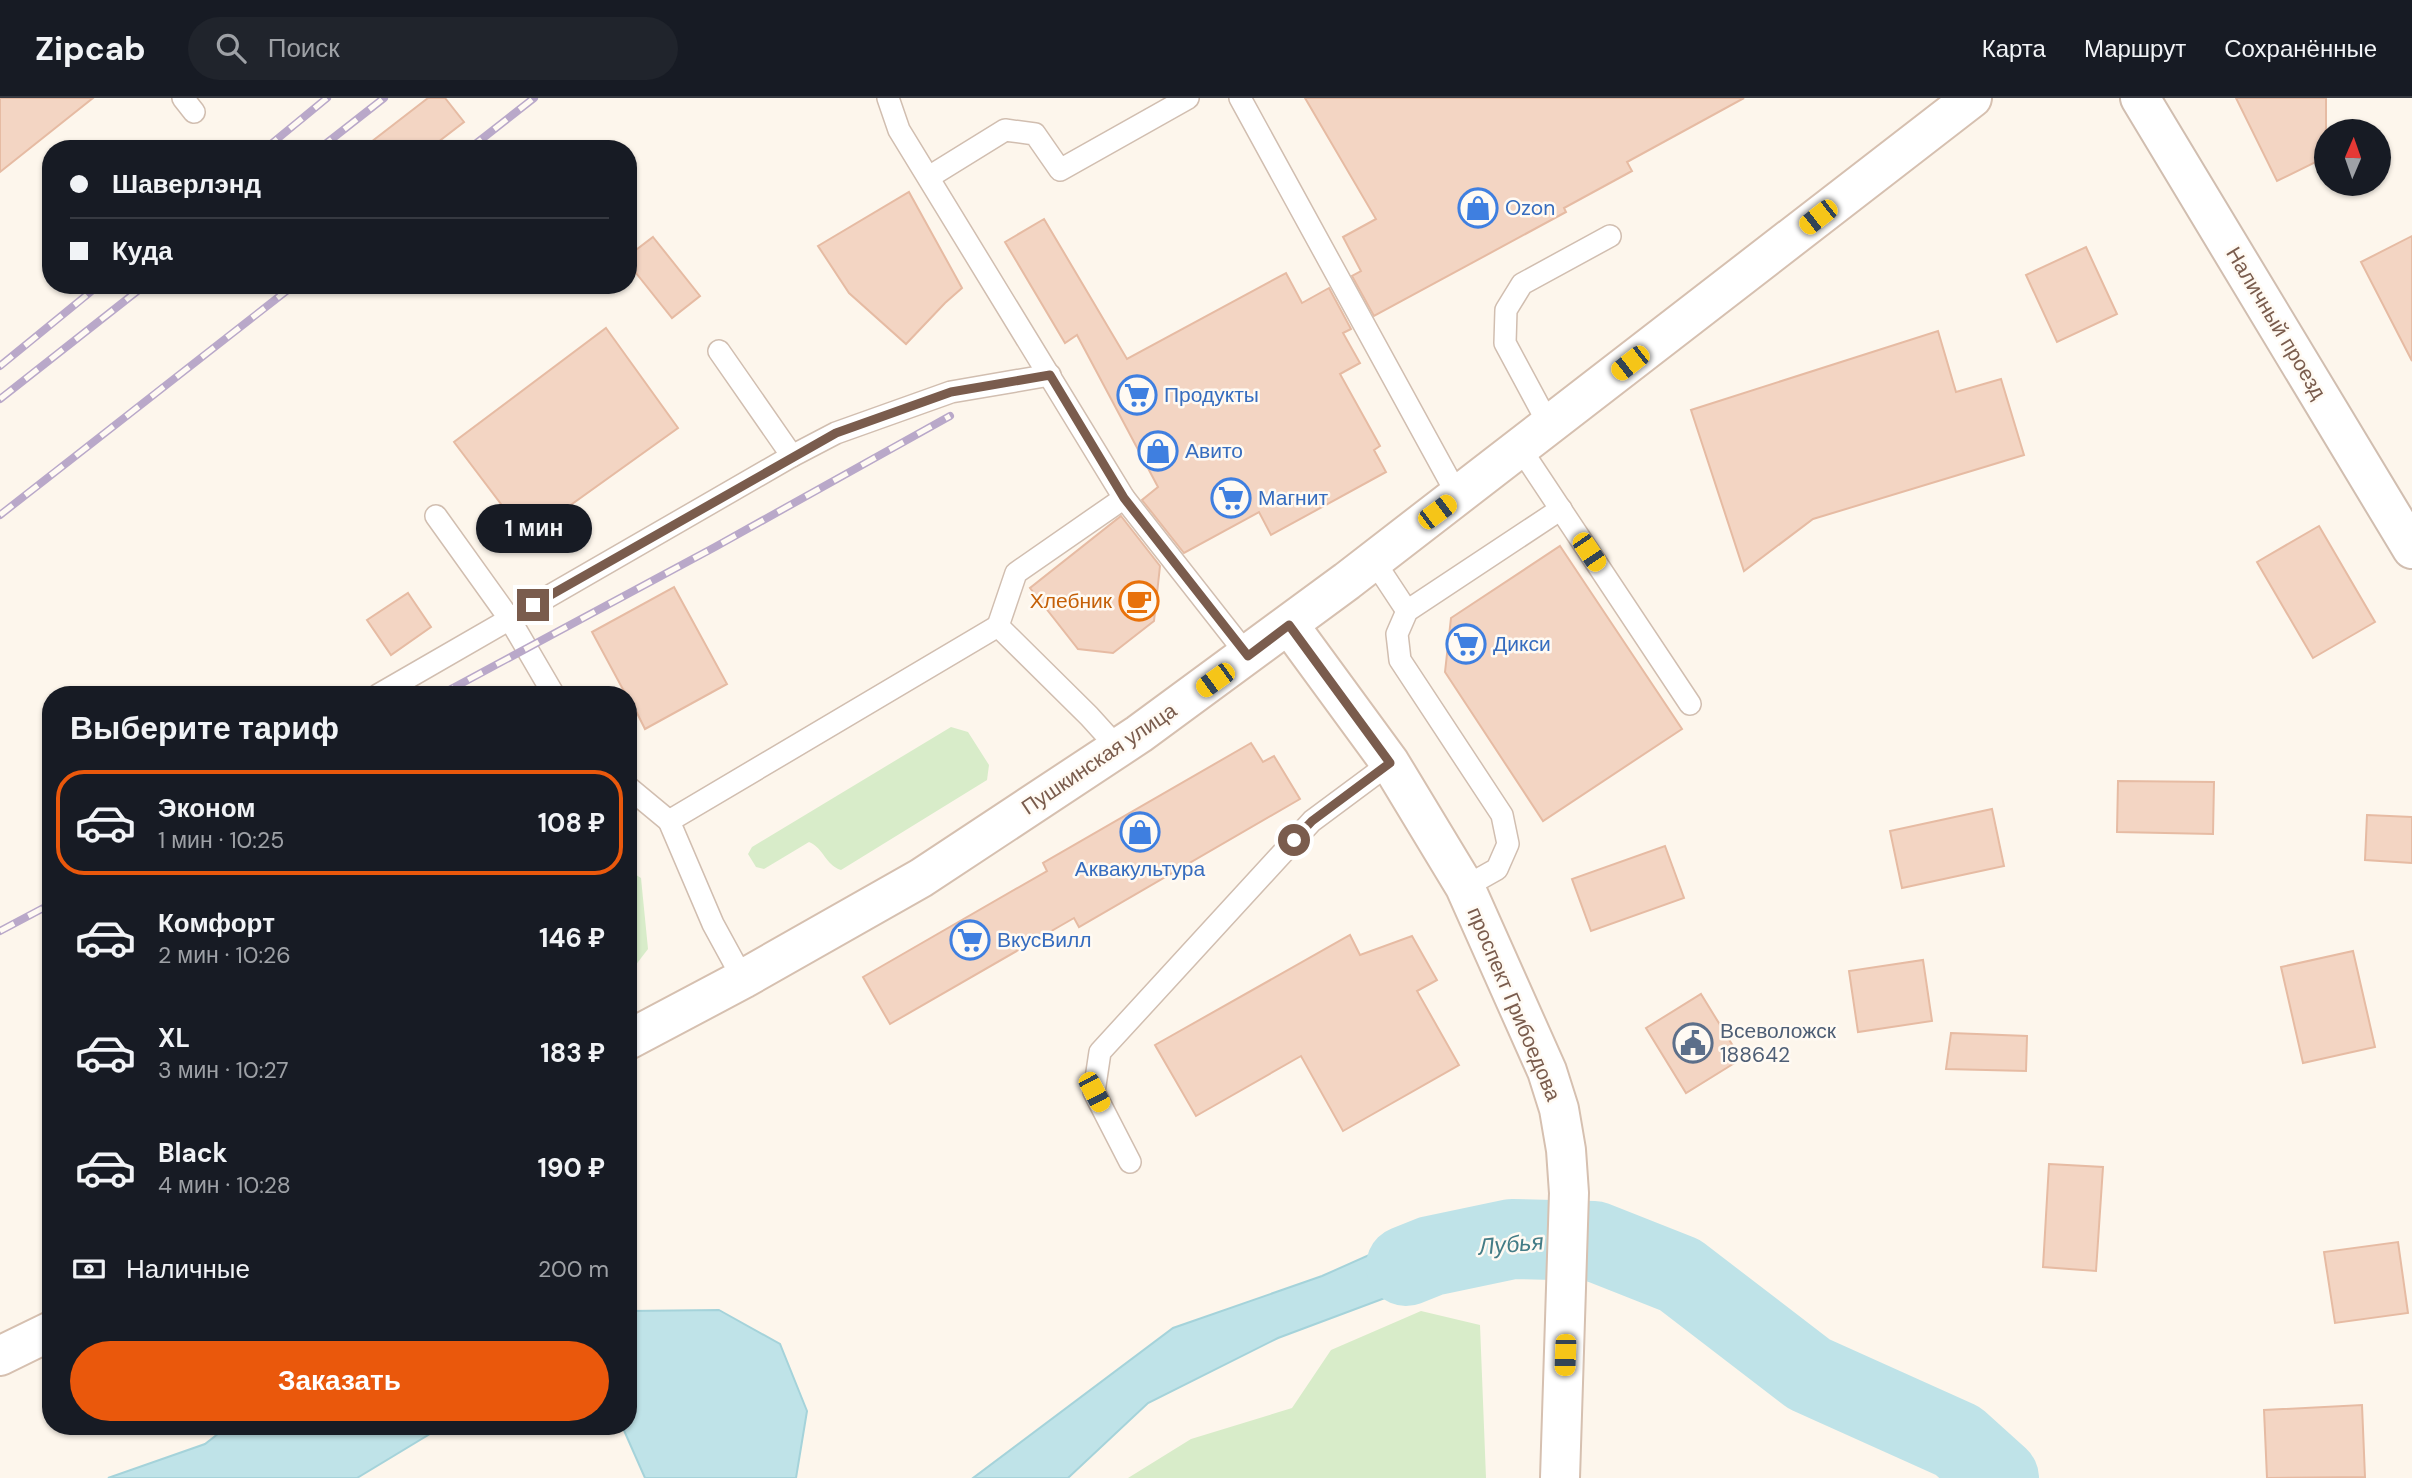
<!DOCTYPE html>
<html lang="ru">
<meta charset="utf-8">
<style>
:root{--surface:#171b24;--page:#20242c;--text:#f1f3f6;--muted:#9ea1a6;--line:#363941;--accent:#ea580c}
body{margin:0;font-family:"DM Sans",sans-serif;background:var(--page);color:var(--text);height:100vh;display:flex;flex-direction:column;font-size:26px;white-space:nowrap}
*{box-sizing:border-box;margin:0}
p{font-size:23px;color:var(--muted)}
.icon{flex:none;width:38px;height:38px;fill:none;stroke:currentColor;stroke-width:2;stroke-linecap:round;stroke-linejoin:round}
.map{position:relative;flex:1;overflow:hidden}
.drawer{position:absolute;left:42px;top:588px;width:595px;height:749px;display:flex;flex-direction:column;background:var(--surface);border-radius:28px;box-shadow:0 2px 5px #0004}
.drawer>*{flex:none}
.guide{position:absolute;left:42px;top:42px;width:595px;height:154px;border-radius:28px;box-shadow:0 2px 5px #0004;display:grid;align-content:center;height:154px;padding:0 28px;background:var(--surface)}
.needle{width:46px;rotate:2deg}
.buttons{position:absolute;left:2314px;top:21px;display:grid;gap:14px}
.buttons a{display:grid;place-items:center;width:77px;height:77px;border-radius:50%;background:var(--surface);box-shadow:0 2px 5px #0004;font-size:35px}
.end{position:absolute;width:32px;height:32px;margin:-16px;border:9px solid #7a5c4d;background:#fff;box-shadow:0 0 0 4px #fff}
.from{border-radius:50%}
.bubble{position:absolute;height:49px;border-radius:24px;background:var(--surface);box-shadow:0 2px 5px #0004;font-size:23px;font-weight:700;line-height:49px;text-align:center}
.car{position:absolute;width:21px;height:42px;margin:-21px -10px;border-radius:9px;box-shadow:0 0 5px 2px #0007;background:linear-gradient(#f5c518 24%,#345 0 40%,#f5c518 0 76%,#345 0 86%,#f5c518 0)}
.guide b{display:flex;align-items:center;gap:24px;height:66px;font-size:26px}
.guide b+b{border-top:2px solid var(--line)}
.guide i{width:18px;height:18px;background:var(--text)}
ul{padding:0;list-style:none}
li{display:flex;align-items:center;gap:21px;height:105px;margin:0 14px 10px;padding:0 14px;border:4px solid transparent;border-radius:28px}
li div{flex:1}
li b{display:block;font-size:26px}
li em{font-style:normal;font-weight:700}
li.active{border-color:var(--accent)}
li>.icon{width:63px;height:63px;stroke-width:1.5}
h2{padding:0 28px;font-size:32px;line-height:84px}
.pay{display:flex;align-items:center;gap:18px;height:77px;padding:0 28px;font-size:26px}
.pay p{margin-inline-start:auto}
.primary-button{display:flex;gap:14px;margin-top:auto;padding:14px 28px}
.primary-button a{flex:1;height:80px;border-radius:42px;background:var(--accent);color:#fff;font-size:28px;font-weight:700;line-height:80px;text-align:center}
header{display:flex;align-items:center;gap:42px;box-sizing:border-box;height:98px;padding:0 35px;background:var(--surface);border-bottom:2px solid var(--line)}
header strong{font-size:33px}
nav{display:flex;gap:38px;margin-inline-start:auto;font-size:24px}
.search{width:490px;height:63px;background:var(--page);display:flex;align-items:center;gap:18px;box-sizing:border-box;padding:0 24px;border-radius:38px;color:var(--muted);font-size:26px}
.map>svg:first-child{display:block}
</style>
<header>
<strong>Zipcab</strong>
<div class="search"><svg class="icon" aria-label="search" viewBox="0 0 24 24"><circle cx="10" cy="10" r="6"/><path d="M15 15l6 6"/></svg>Поиск</div>
<nav><a>Карта</a><a>Маршрут</a><a>Сохранённые</a></nav>
</header>
<div class="map">
<svg width="2412" height="1380" viewBox="0 0 2412 1380">
<rect width="100%" height="100%" fill="#fdf6ec"/>
<!-- green -->
<g fill="#d8ecc9">
<path d="M951,629L968,634L989,667L987,682L841,772C825,767 824,750 809,744L764,771L756,769L748,756L752,749Z"/>
<path d="M628,772L641,780L648,851L628,877Z"/>
<path d="M1421,1213L1480,1227L1486,1380H1128L1191,1341L1292,1310L1331,1252Z"/>
</g>
<!-- water -->
<g fill="#bfe3e8" stroke="#a5d3da" stroke-width="2">
<path d="M1513,1105L1511,1177L1417,1188L1278,1240L1148,1305L1068,1380H973L1173,1230L1322,1178L1441,1125Z"/>
<path d="M719,1212L780,1246L807,1313L796,1380H645L622,1328H628V1213Z"/>
<path d="M228,1328H443L357,1380H108L205,1346Z"/>
</g>
<g fill="none" stroke-linecap="round" stroke-linejoin="round">
<!-- river -->
<path stroke="#bfe3e8" stroke-width="80" d="M1406,1168L1431,1158L1512,1141L1594,1143L1680,1177L1809,1276L1958,1343L1999,1380"/>
</g>
<!-- building -->
<g fill="#f3d5c3" stroke="#e6bba3" stroke-width="2">
<path d="M0,0H93L0,74Z"/>
<path d="M428,0H445L464,24L429,51H362Z"/>
<path d="M1305,0H1744L1627,64L1632,73L1564,110L1566,114L1374,218L1352,178L1361,173L1343,139L1376,121Z"/>
<path d="M2236,0H2326V59L2277,83Z"/>
<path d="M909,94L962,190L945,205L906,246L849,195L818,148Z"/>
<path d="M1044,121L1127,261L1286,175L1302,205L1329,190L1351,231L1343,235L1360,265L1340,276L1380,348L1374,352L1386,374L1271,437L1259,414L1184,455L1142,402L1158,389L1077,237L1065,245L1005,144Z"/>
<path d="M2412,138V263L2361,164Z"/>
<path d="M653,139L700,198L672,220L628,165V158Z"/>
<path d="M2086,149L2117,216L2057,244L2026,177Z"/>
<path d="M606,230L678,330L526,439L454,344Z"/>
<path d="M1938,233L1956,294L2001,281L2024,357L1813,421L1744,473L1691,312Z"/>
<path d="M1121,418L1160,468L1154,523L1113,555L1078,551L1030,490Z"/>
<path d="M2319,428L2375,524L2313,560L2257,464Z"/>
<path d="M1560,448L1682,631L1543,723L1445,574L1451,520Z"/>
<path d="M674,489L727,586L645,631L628,597H626L592,534Z"/>
<path d="M408,495L431,529L391,557L367,522Z"/>
<path d="M1251,645L1263,664L1274,658L1300,701L1079,829L1074,820L890,926L863,879L1047,773L1043,765Z"/>
<path d="M2118,683L2214,684L2213,736L2117,734Z"/>
<path d="M1992,711L2004,768L1902,790L1890,733Z"/>
<path d="M2367,717L2412,719V765L2365,762Z"/>
<path d="M1665,748L1684,800L1591,833L1572,781Z"/>
<path d="M1350,837L1360,857L1412,838L1437,882L1417,893L1459,967L1343,1033L1301,958L1196,1018L1155,947Z"/>
<path d="M2353,853L2375,949L2303,965L2281,869Z"/>
<path d="M1923,862L1932,923L1858,934L1849,873Z"/>
<path d="M1701,896L1741,961L1686,995L1646,930Z"/>
<path d="M1951,935L2027,938L2026,973L1946,971Z"/>
<path d="M2049,1066L2103,1069L2096,1173L2043,1169Z"/>
<path d="M2398,1144L2408,1215L2335,1225L2324,1154Z"/>
<path d="M2362,1307L2365,1379L2267,1380L2264,1312Z"/>
</g>
<g fill="none" stroke-linecap="round" stroke-linejoin="round">
<!-- lane casing -->
<g stroke="#d1beb0" stroke-width="24">
<g id="lane">
<path d="M183,0L194,14"/>
<path d="M888,0L899,32L1124,400L1248,558"/>
<path d="M1240,0L1458,398"/>
<path d="M929,79L1005,32L1035,36L1060,72L1188,0"/>
<path d="M719,253L792,358L836,335L951,294L1050,277"/>
<path d="M1549,327L1505,245L1506,212L1522,186L1610,138"/>
<path d="M1520,350L1690,606"/>
<path d="M436,418L509,520L554,597"/>
<path d="M1374,463L1407,513"/>
<path d="M378,597L792,358"/>
<path d="M1118,650L1089,618L998,528L1016,475L1124,400"/>
<path d="M628,689L669,723"/>
<path d="M1465,789L1497,771L1508,746L1502,717L1400,562L1397,536L1407,513L1561,411"/>
<path d="M743,881L713,826L669,723L998,528"/>
<path d="M1130,1064L1094,994L1100,954L1312,723L1390,665"/>
</g>
</g>
<!-- street casing -->
<g stroke="#d1beb0" stroke-width="42">
<path id="street" d="M2140,0L2412,451"/>
</g>
<!-- secondary casing -->
<g stroke="#d6c0b0" stroke-width="42">
<g id="secondary">
<path d="M1289,527L1390,665L1465,789L1547,973L1559,1011L1566,1052L1569,1095L1560,1380"/>
<path d="M628,942L743,881L921,780L1139,636L1347,483L1972,0"/>
<path d="M0,1258L51,1233"/>
</g>
</g>
<!-- lane -->
<use href="#lane" stroke="#fff" stroke-width="21"/>
<!-- street -->
<use href="#street" stroke="#fff" stroke-width="38"/>
<!-- secondary -->
<use href="#secondary" stroke="#fff" stroke-width="38"/>
<!-- rail casing -->
<g stroke="#b9a8c9" stroke-width="8">
<g id="rail">
<path d="M265,51L327,0"/>
<path d="M319,51L384,0"/>
<path d="M469,51L534,0"/>
<path d="M0,268L99,187"/>
<path d="M0,301L145,187"/>
<path d="M0,417L294,187"/>
<path d="M440,597L715,449L950,318"/>
<path d="M0,833L51,806"/>
</g>
</g>
<!-- rail -->
<use href="#rail" stroke="#fffaf3" stroke-width="5" stroke-dasharray="16" stroke-linecap="butt"/>
</g>
<g fill="none" stroke-linecap="round" stroke-linejoin="round">
<!-- route -->
<path stroke="#7a5c4d" stroke-width="9" d="M533,507L836,335L951,294L1050,277L1124,400L1248,558L1289,527L1390,665L1312,723L1294,742"/>
</g>
<!-- icons -->
<defs>
<g id="shop-ring" transform="scale(2.0125)"><circle r="9.5" fill="#fffaf3" stroke="#3f7fe0" stroke-width="1.5"/><path d="M-5-2.5h2.3a2.7 3.5 0 0 1 5.4 0H5L5.5 6h-11ZM-1.5-2.5h3a1.5 2.3 0 0 0-3 0Z" fill="#3f7fe0"/></g>
<g id="supermarket-ring" transform="scale(2.0125)"><circle r="9.5" fill="#fffaf3" stroke="#3f7fe0" stroke-width="1.5"/><path d="M-6-5.5h2.5l.6 2H6L4.5 2H-2.5L-4.4-4H-6ZM-1.5 3.2a1.3 1.3 0 1 0 .1 0ZM3 3.2a1.3 1.3 0 1 0 .1 0Z" fill="#3f7fe0"/></g>
<g id="cafe-ring" transform="scale(2.0125)"><circle r="9.5" fill="#fffaf3" stroke="#e8710a" stroke-width="1.5"/><path d="M-5.5-4.5H6V0H3Q3 3.5 0 3.5H-2.5Q-5.5 3.5-5.5 0ZM3-3.2v2h1.7v-2ZM-6 4.5H4V6H-6Z" fill="#e8710a"/></g>
<g id="civic-ring" transform="scale(2.0125)"><circle r="9.5" fill="#fffaf3" stroke="#5c6f8a" stroke-width="1.5"/><path d="M-.6-6.5H3V-4.5H.6V-3L4-1V1h2V6H-6V1h2V-1L-.6-3ZM-1.2 2.5V6h2.4V2.5Z" fill="#5c6f8a"/></g>
</defs>
<g fill-rule="evenodd">
<use href="#shop-ring" x="1478" y="110"/>
<use href="#supermarket-ring" x="1137" y="297"/>
<use href="#shop-ring" x="1158" y="353"/>
<use href="#supermarket-ring" x="1231" y="400"/>
<use href="#cafe-ring" x="1139" y="503"/>
<use href="#supermarket-ring" x="1466" y="546"/>
<use href="#shop-ring" x="1140" y="734"/>
<use href="#supermarket-ring" x="970" y="842"/>
<use href="#civic-ring" x="1693" y="945"/>
</g>
<g text-anchor="middle" dominant-baseline="central" stroke-width="5" stroke-linejoin="round" paint-order="stroke">
<!-- shop labels -->
<g font-size="21" fill="#366cbe" stroke="#fffaf3" text-anchor="start">
<text x="1505" y="110">Ozon</text>
<text x="1164" y="297">Продукты</text>
<text x="1185" y="353">Авито</text>
<text x="1258" y="400">Магнит</text>
<text x="1493" y="546">Дикси</text>
<text x="1140" y="771" text-anchor="middle">Аквакультура</text>
<text x="997" y="842">ВкусВилл</text>
</g>
<!-- street labels -->
<g font-size="21" fill="#7a5c4d" stroke="#fffaf3">
<text transform="translate(2276 225) rotate(59)">Наличный проезд</text>
<text transform="translate(1099 661) rotate(-34)">Пушкинская улица</text>
<text transform="translate(1514 906) rotate(67)">проспект Грибоедова</text>
</g>
<!-- food labels -->
<g font-size="21" fill="#c56008" stroke="#fffaf3" text-anchor="end">
<text x="1112" y="503">Хлебник</text>
</g>
<!-- service labels -->
<g font-size="21" fill="#4e5e75" stroke="#fffaf3" text-anchor="start">
<text x="1720" y="933">Всеволожск<tspan x="1720" dy="24">188642</tspan></text>
</g>
<!-- water labels -->
<g font-size="23" font-style="italic" fill="#437c86" stroke="#fffaf3">
<text transform="translate(1511 1146) rotate(-5)">Лубья</text>
</g>
</g>
</svg>
<div class="buttons">
<a><svg class="needle" viewBox="-14 -14 28 28"><path d="M0-13l5 13h-10z" fill="#e53935"/><path d="M0 13l5-13h-10z" fill="#9ea1a6"/></svg></a>
</div>
<i class="end from" style="left:1294px;top:742px"></i>
<i class="end" style="left:533px;top:507px"></i>
<div class="bubble" style="left:476px;top:406px;width:116px">1 мин</div>
<i class="car" style="left:1818px;top:119px;rotate:232deg"></i>
<i class="car" style="left:1630px;top:265px;rotate:232deg"></i>
<i class="car" style="left:1437px;top:414px;rotate:53deg"></i>
<i class="car" style="left:1589px;top:454px;rotate:146deg"></i>
<i class="car" style="left:1215px;top:582px;rotate:234deg"></i>
<i class="car" style="left:1094px;top:994px;rotate:152deg"></i>
<i class="car" style="left:1565px;top:1257px;rotate:182deg"></i>
<div class="guide">
<b><i class="from"></i>Шаверлэнд</b>
<b><i></i>Куда</b>
</div>
<section class="drawer">
<h2>Выберите тариф</h2>
<ul>
<li class="active"><svg class="icon" aria-label="car" viewBox="0 0 24 24"><path d="M5 17H2v-5l4-1 3-4h7l3 4 3 1v5h-3M9 17h6M6 11h13"/><circle cx="7" cy="17" r="2"/><circle cx="17" cy="17" r="2"/></svg><div><b>Эконом</b><p>1 мин · 10:25</p></div><em>108 ₽</em></li>
<li><svg class="icon" aria-label="car" viewBox="0 0 24 24"><path d="M5 17H2v-5l4-1 3-4h7l3 4 3 1v5h-3M9 17h6M6 11h13"/><circle cx="7" cy="17" r="2"/><circle cx="17" cy="17" r="2"/></svg><div><b>Комфорт</b><p>2 мин · 10:26</p></div><em>146 ₽</em></li>
<li><svg class="icon" aria-label="car" viewBox="0 0 24 24"><path d="M5 17H2v-5l4-1 3-4h7l3 4 3 1v5h-3M9 17h6M6 11h13"/><circle cx="7" cy="17" r="2"/><circle cx="17" cy="17" r="2"/></svg><div><b>XL</b><p>3 мин · 10:27</p></div><em>183 ₽</em></li>
<li><svg class="icon" aria-label="car" viewBox="0 0 24 24"><path d="M5 17H2v-5l4-1 3-4h7l3 4 3 1v5h-3M9 17h6M6 11h13"/><circle cx="7" cy="17" r="2"/><circle cx="17" cy="17" r="2"/></svg><div><b>Black</b><p>4 мин · 10:28</p></div><em>190 ₽</em></li>
</ul>
<div class="pay"><svg class="icon" aria-label="cash" viewBox="0 0 24 24"><path d="M3 7h18v10H3z"/><circle cx="12" cy="12" r="2"/></svg>Наличные<p>200 m</p></div>
<div class="primary-button"><a>Заказать</a></div>
</section>
</div>
